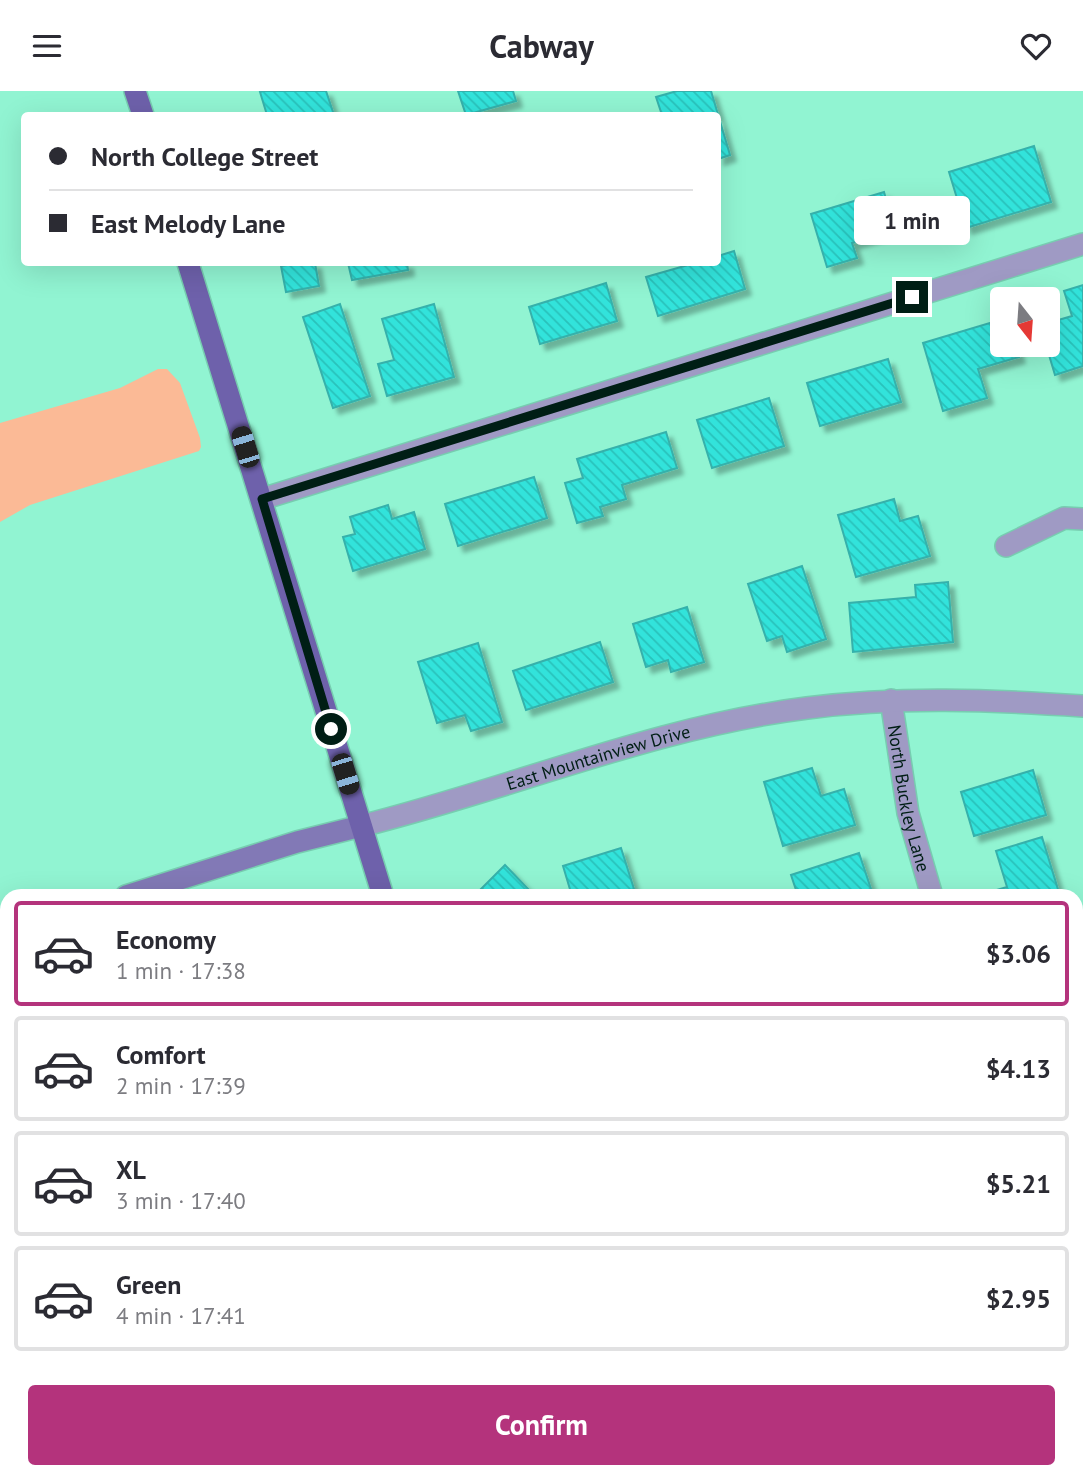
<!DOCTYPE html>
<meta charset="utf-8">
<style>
:root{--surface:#fff;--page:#f7f7f7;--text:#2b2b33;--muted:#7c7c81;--line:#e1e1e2;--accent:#b4337c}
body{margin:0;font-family:"PT Sans",sans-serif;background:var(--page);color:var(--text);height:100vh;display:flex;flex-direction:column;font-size:26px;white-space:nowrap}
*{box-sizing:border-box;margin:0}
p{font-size:23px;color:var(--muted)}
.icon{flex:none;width:38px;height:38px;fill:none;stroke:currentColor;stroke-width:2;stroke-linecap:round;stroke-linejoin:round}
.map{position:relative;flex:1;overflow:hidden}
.details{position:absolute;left:0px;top:798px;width:1083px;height:590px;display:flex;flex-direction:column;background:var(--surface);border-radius:21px 21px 0 0;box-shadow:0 7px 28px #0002}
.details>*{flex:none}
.top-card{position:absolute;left:21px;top:21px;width:700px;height:154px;border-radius:7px;box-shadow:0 7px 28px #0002;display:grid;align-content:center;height:154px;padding:0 28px;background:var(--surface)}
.needle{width:46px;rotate:163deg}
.fabs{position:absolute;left:990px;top:196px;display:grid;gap:14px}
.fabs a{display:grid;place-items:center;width:70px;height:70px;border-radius:7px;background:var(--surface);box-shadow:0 7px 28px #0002;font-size:35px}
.end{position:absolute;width:32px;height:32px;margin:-16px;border:9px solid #001e15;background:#fff;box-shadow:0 0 0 4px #fff}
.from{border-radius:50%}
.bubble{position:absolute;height:49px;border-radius:7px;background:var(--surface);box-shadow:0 7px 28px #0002;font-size:23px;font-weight:700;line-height:49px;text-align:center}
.car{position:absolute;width:21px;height:42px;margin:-21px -10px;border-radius:9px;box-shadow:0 0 5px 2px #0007;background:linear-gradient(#222 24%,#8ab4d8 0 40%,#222 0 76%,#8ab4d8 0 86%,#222 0)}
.top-card b{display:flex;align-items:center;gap:24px;height:66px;font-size:26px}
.top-card b+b{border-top:2px solid var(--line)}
.top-card i{width:18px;height:18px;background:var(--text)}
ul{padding:12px 0 0;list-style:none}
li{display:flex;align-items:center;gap:21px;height:105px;margin:0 14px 10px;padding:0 14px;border:4px solid var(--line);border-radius:7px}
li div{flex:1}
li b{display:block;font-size:26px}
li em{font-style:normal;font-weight:700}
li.active{border-color:var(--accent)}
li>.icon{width:63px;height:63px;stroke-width:1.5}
.action{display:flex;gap:14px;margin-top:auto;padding:14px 28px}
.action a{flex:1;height:80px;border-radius:7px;background:var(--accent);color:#fff;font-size:28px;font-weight:700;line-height:80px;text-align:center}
header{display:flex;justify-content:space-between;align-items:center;height:91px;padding:0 28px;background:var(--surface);font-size:32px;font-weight:700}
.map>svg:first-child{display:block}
</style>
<header><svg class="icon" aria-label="menu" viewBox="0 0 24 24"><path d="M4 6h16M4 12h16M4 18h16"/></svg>Cabway<svg class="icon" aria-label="heart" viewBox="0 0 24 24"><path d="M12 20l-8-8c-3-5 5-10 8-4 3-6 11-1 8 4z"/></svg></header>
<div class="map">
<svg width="1083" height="1387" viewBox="0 0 1083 1387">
<defs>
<pattern id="building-back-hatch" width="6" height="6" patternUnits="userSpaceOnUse" patternTransform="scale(1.75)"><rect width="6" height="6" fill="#32e3db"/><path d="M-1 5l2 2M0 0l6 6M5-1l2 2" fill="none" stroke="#2ac2bb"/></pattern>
<filter id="shadow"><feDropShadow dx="6" dy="6" stdDeviation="2" flood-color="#0004"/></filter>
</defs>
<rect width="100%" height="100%" fill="#91f4d2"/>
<!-- grass -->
<path fill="#fbba96" d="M158,278H167L180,292L200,347L201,356L199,360L30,414L0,431V332L120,297Z"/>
<!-- building -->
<g fill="url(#building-back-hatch)" stroke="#36b1ab" stroke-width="2" filter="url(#shadow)">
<path d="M263,0H326L334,24H267L260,1Z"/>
<path d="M458,0H513L516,10L466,24Z"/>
<path d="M677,0H711L730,64L718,68V24H662L656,6Z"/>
<path d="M1034,55L1051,111L966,137L949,81Z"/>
<path d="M884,101L895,139L852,152L857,167L827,176L811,123Z"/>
<path d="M734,160L745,198L658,225L646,186L695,172H718V165Z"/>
<path d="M300,172H315L319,195L286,201L281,175Z"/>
<path d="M348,172H407L408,179L352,189Z"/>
<path d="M606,192L617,230L540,253L529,216Z"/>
<path d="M1083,194V275L1055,284L1046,254H1048V232L1072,225L1064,200Z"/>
<path d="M340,213L370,305L333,317L303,226Z"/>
<path d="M434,213L454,286L387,305L378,273L394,269L382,228Z"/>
<path d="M1003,228V254H1015L1019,266L978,278L987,307L943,320L923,252Z"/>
<path d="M888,268L901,311L820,335L807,292Z"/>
<path d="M769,307L784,355L712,377L697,329Z"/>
<path d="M666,341L677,377L622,394L626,408L600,416L603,425L577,432L565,392L583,387L577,368Z"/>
<path d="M534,386L547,427L458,455L445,413Z"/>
<path d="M894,408L900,430L918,425L930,465L856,486L838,424Z"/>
<path d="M388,414L392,428L414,421L425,458L353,480L343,446L355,443L350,426Z"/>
<path d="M802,475L826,548L787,561L782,545L767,550L748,493Z"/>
<path d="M948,491L953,551L853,561L849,512L916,506L915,494Z"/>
<path d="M687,516L704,571L671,581L668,569L646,576L633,533Z"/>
<path d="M600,551L613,591L526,619L513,580Z"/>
<path d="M478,552L502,631L471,640L465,624L437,632L418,571Z"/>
<path d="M812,677L821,705L844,698L855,734L783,755L764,691Z"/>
<path d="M1033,679L1046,724L974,745L961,701Z"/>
<path d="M1042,746L1060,805H991L990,801L1007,796L996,760Z"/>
<path d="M621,757L634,798L612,805H572L563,775Z"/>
<path d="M859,762L871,798L860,802L861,805H798L791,784Z"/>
<path d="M505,774L530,800L525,805H474Z"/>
<path d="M1076,833L1083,855V900L1076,902Z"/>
<path d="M7,902V943L1,945L0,904Z"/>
<path d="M1083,919V993L1076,995V921Z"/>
<path d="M0,992L7,1015V1026L0,1028Z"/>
<path d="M7,1091V1137L0,1139V1093Z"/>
<path d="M1083,1103V1149H1082L1076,1131V1105Z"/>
<path d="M186,1381H228L230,1387H188Z"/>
<path d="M682,1381H756L758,1387H662Z"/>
</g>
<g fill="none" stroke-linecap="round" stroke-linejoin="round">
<!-- minor casing -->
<g stroke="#77cdb0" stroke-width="24">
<g id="minor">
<path d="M262,408L1083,153"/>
<path d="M1006,455L1064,427L1083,428"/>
<path id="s1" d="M891,609L908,722L932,805"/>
<path d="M1076,1045L1083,1043"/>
<path d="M0,1207L7,1205"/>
<path d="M1076,1361L1083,1359"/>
<path d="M994,1387L1013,1381"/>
</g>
</g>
<!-- tertiary casing -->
<g stroke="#77cdb0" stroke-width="24">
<g id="tertiary">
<path id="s2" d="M361,735C510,698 654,636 807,617C900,605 991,609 1083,615"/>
</g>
</g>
<!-- secondary casing -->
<g stroke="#77cdb0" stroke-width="24">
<g id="secondary">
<path d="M126,805L297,751L361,735"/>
<path d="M0,844L7,842"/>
</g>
</g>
<!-- primary casing -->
<g stroke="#77cdb0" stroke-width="24">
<g id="primary">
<path d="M135,0L143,24"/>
<path d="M188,172L383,805"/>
<path d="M563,1381L565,1387"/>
</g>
</g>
<!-- minor -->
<use href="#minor" stroke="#9f9ac4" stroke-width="21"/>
<!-- tertiary -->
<use href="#tertiary" stroke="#9f9ac4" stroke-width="21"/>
<!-- secondary -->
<use href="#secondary" stroke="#8279b6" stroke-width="21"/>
<!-- primary -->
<use href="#primary" stroke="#6e61ab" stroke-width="21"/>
</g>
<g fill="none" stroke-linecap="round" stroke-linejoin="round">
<!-- route -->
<path stroke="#001e15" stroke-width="9" d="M331,638L262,408L912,206"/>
</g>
<g text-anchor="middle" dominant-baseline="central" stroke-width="5" stroke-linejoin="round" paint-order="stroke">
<!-- street labels -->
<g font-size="18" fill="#001e15" stroke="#fefefe">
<text stroke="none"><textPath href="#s2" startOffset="247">East Mountainview Drive</textPath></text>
<text stroke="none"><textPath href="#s1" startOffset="100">North Buckley Lane</textPath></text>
</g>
</g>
</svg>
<div class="fabs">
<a><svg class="needle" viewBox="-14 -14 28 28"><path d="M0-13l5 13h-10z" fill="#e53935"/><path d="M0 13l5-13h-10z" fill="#7c7c81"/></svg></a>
</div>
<i class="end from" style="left:331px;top:638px"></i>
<i class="end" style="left:912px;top:206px"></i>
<div class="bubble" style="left:854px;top:105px;width:116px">1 min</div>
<i class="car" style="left:245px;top:356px;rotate:343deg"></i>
<i class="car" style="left:345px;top:683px;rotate:163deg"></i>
<div class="top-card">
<b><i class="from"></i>North College Street</b>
<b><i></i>East Melody Lane</b>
</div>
<section class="details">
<ul>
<li class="active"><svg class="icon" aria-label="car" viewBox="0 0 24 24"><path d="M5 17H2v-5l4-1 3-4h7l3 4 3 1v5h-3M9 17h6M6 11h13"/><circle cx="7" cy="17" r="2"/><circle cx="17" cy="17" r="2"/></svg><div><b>Economy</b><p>1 min · 17:38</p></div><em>$3.06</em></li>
<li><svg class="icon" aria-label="car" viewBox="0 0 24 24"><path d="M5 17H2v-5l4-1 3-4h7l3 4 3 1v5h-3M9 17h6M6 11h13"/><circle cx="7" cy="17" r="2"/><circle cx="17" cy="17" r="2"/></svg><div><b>Comfort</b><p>2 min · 17:39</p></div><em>$4.13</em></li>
<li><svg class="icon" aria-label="car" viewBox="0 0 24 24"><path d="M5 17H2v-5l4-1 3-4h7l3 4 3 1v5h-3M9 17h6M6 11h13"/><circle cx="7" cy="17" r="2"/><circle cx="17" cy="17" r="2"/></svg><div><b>XL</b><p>3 min · 17:40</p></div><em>$5.21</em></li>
<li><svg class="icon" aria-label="car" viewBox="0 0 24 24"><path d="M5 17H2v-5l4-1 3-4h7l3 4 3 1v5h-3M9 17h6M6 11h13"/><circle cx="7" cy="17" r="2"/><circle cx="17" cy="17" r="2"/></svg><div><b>Green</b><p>4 min · 17:41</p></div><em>$2.95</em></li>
</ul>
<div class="action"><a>Confirm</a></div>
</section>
</div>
